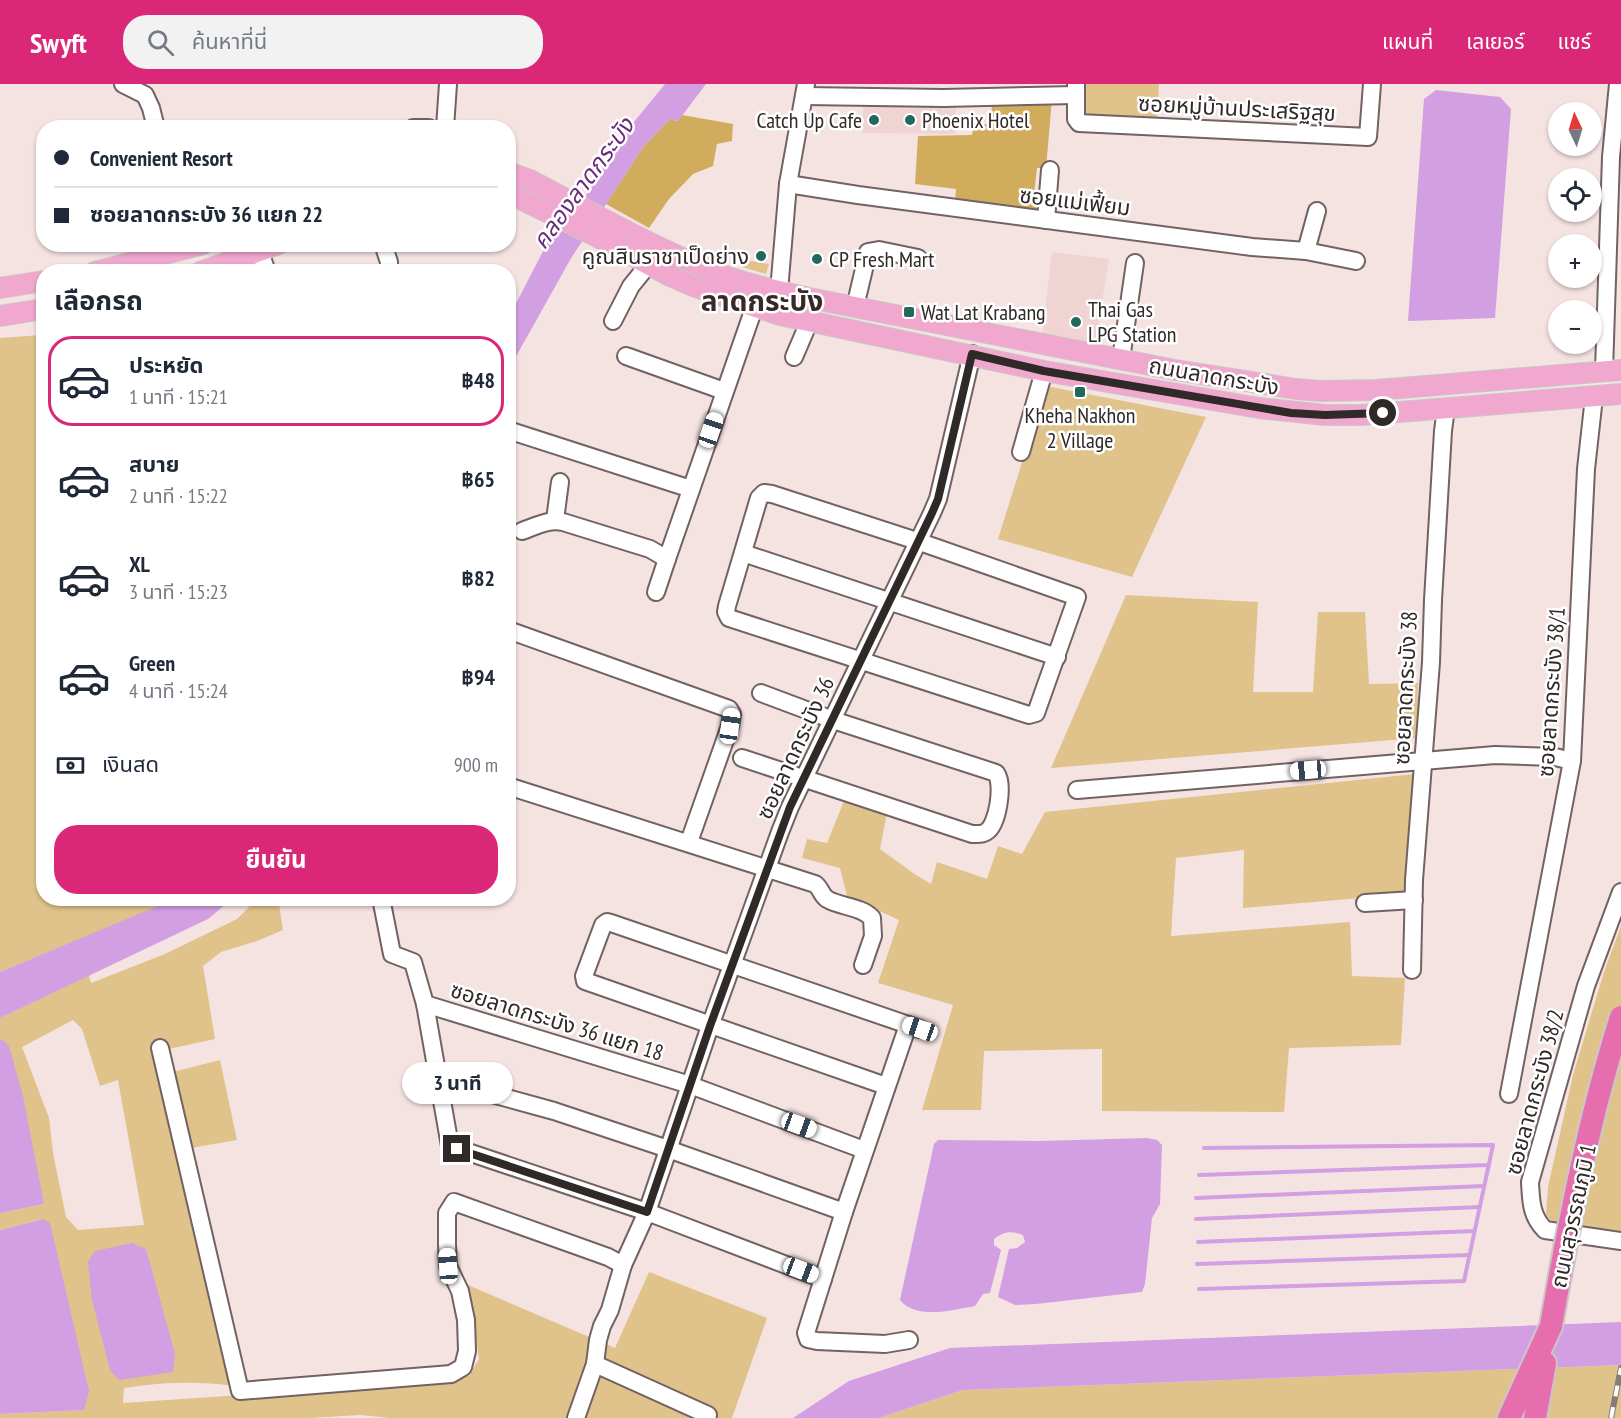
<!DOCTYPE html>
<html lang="th">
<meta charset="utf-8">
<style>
:root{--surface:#fff;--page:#f2f2f3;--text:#1f2937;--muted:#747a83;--line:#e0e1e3;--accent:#db2777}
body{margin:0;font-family:"PT Sans Narrow","Noto Sans Thai",sans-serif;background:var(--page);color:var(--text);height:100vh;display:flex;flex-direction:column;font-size:22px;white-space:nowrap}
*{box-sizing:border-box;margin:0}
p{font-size:20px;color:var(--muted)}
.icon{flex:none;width:33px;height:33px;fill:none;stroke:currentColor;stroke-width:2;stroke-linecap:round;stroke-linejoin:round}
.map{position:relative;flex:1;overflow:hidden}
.sheet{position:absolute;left:36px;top:180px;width:480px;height:642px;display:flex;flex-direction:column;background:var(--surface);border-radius:24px;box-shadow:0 2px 4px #0004}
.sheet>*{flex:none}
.top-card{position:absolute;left:36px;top:36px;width:480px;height:132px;border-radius:24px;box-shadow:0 2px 4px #0004;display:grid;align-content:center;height:132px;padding:0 18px;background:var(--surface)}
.needle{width:39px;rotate:356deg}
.tools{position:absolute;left:1548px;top:18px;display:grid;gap:12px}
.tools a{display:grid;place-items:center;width:54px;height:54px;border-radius:50%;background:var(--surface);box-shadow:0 2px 4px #0004;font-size:30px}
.end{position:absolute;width:27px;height:27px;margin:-14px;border:8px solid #2f2928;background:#fff;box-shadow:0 0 0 3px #fff}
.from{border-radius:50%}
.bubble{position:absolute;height:42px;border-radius:21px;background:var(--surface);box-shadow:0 2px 4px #0004;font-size:20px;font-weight:700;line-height:42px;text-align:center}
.car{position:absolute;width:18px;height:36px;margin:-18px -9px;border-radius:8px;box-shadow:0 0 4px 2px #0007;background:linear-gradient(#fff 24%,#345 0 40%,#fff 0 76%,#345 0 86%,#fff 0)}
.top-card b{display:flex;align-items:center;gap:21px;height:57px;font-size:22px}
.top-card b+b{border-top:2px solid var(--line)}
.top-card i{width:15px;height:15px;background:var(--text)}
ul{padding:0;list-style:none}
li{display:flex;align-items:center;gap:18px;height:90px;margin:0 12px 9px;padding:0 6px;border:3px solid transparent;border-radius:24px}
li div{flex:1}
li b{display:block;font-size:22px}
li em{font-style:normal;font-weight:700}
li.selected{border-color:var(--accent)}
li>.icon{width:54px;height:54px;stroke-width:1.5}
h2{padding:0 18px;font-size:27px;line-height:72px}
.pay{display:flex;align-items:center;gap:15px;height:66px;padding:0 18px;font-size:22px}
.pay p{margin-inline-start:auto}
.primary-button{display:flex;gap:12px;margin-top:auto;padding:12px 18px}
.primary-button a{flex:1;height:69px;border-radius:24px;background:var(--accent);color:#fff;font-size:24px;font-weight:700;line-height:69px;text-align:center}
header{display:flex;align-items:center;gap:36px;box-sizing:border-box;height:84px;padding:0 30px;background:var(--accent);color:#fff}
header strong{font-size:28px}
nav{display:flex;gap:33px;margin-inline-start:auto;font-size:21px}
.search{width:420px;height:54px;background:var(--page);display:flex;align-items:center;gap:15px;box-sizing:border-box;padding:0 21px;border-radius:24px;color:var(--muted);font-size:22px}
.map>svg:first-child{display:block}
</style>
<header>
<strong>Swyft</strong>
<div class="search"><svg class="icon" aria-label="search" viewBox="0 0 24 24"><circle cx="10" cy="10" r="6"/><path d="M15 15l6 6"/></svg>ค้นหาที่นี่</div>
<nav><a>แผนที่</a><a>เลเยอร์</a><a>แชร์</a></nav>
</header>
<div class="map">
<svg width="1621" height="1334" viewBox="0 0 1621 1334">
<rect width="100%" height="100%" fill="#f5e3e2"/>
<!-- built -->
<g fill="#f0d4d4">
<path d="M863,22L956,23V50L863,49Z"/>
<path d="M1052,168L1109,175L1095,261L1042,251Z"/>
</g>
<!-- green -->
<g fill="#dfc38a" fill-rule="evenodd">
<path d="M1080,0H1159L1157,35H1082Z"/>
<path d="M744,176L769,180L766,190L742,183Z"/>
<path d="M41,251L44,260V814L177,815L0,888V254Z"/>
<path d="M1046,302L1206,333L1132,493L998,455Z"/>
<path d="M1126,511L1258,518L1253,608H1313L1318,528H1365L1369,600L1418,599L1417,654L1051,684Z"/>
<path d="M1415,690L1407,810L1243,824L1244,766L1176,774L1171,852L1350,838L1352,892L1405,894L1401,961L1289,964L1284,1028L1102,1027V965L984,967L981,1026H922L953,921L878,899L899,836L847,812L840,784L802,774L807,755L827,759L844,717L887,729L880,765L916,791L931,800L937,778L987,795L998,762L1022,770L1045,728Z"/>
<path d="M257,815H282L279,820L283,846L257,857L221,868L203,882L215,955L164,966L169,989L220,976L237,1056L185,1065L235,1302C196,1297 163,1298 124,1304L123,1319L400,1300L469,1292L479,1275L468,1201L615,1264L649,1188L767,1234L732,1334H390L360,1331L311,1334H0V1330L84,1326L42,1135L0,1146V1129L44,1120L2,955L0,956V934L89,891L91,899L165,870L237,835ZM73,936L82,945L100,1002L118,996L144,1141L78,1146L66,1133L53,1069L49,1034L22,963Z"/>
<path d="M1621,842V1150L1553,1140L1546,1130L1548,1103L1573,991L1604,888Z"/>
<path d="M1621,1281V1334H879L963,1306Z"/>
</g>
<!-- forest -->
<g fill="#d2ac5d">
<path d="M992,15H1052L1046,84H1037L1033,119L1043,120L1042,132L955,120L956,105L915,100L918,52L972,51L974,41L991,40Z"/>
<path d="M682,31L733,40L732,57L717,60L713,82L693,90L669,115L649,144L606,120L643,63L670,35L678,37Z"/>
</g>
<!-- water -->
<g fill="#d19fe2">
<path d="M665,0H706L678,37L670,35L643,63L570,176L509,285V233L551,152L586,111L625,49Z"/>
<path d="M1436,6L1500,13L1511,25L1495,234L1408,237L1424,15Z"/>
<path d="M177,814L232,815L208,835L0,934V888Z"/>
<path d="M2,955L9,962L23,1012L44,1120L0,1129V956Z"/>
<path d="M1147,1054L1157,1056L1162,1061L1160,1120L1152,1134L1145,1200L1142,1208L1036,1220L1015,1221L998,1213L1009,1165L1017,1164L1025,1158L1023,1151C1011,1147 1005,1147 994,1155V1161L1001,1166L990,1209L983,1210L975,1222C953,1226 916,1236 900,1216L934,1060L938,1056L1040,1057Z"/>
<path d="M43,1135L50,1139L89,1307L84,1326L0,1330V1146Z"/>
<path d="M132,1159L146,1165L175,1270L173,1288L119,1296L110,1286L92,1216L88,1178L95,1167Z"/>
<path d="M1621,1238V1281L963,1306L879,1334H793L849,1297L950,1264Z"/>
</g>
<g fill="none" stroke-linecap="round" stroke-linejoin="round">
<!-- stream -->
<g stroke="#d19fe2" stroke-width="4">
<path d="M1199,1091L1489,1081"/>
<path d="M1196,1114L1484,1102"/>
<path d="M1196,1135L1480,1123"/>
<path d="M1198,1158L1474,1147"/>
<path d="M1197,1180L1469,1171"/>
<path d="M1199,1205L1464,1197L1493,1061L1204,1064"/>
</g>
<!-- minor casing -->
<g stroke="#726261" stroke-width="20">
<g id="minor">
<path d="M123,0L145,11L151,24L156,44"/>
<path d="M1076,0V35L1079,39L1368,53L1372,0"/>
<path d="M804,12L944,14L1075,11"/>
<path d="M413,44H429"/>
<path d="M445,44L448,0"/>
<path d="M788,100L858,111L1252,163L1306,167L1356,177"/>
<path d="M1046,136L1050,86"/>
<path d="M383,160L389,178V188"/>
<path d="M1306,167L1317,127"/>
<path d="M260,168L267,188"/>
<path d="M779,207L788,100L806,0"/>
<path d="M855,223L868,168L879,166L918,174"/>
<path d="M613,237L631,202L648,181"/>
<path d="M626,272L724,307"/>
<path d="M794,273L809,238"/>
<path d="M1121,275L1135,179"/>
<path d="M1604,287L1611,73L1618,0"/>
<path d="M508,346L691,405"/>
<path d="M1021,368L1044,287"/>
<path d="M764,409L772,410L920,458L1077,513L1036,629L1029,631L729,534L726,528L727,522L759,414Z"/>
<path d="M555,436L560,398"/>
<path d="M522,447C536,442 548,435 563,438L650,465L667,475L754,224"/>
<path d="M743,469L1057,573"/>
<path d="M656,508L667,475"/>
<path d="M508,546L729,625L732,630L730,642L689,758"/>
<path d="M742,674L972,750C977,750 981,751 986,748C998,741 1004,700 996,689L833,636L761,609"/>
<path d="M508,702L815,800C821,804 821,811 827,815C840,823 861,822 872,834L873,852L863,881"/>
<path d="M1077,706L1495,671L1555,673L1572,677"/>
<path d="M1621,808L1586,902L1530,1098C1531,1117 1531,1132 1545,1146L1621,1157"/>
<path d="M381,814L392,870L413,878L425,920L690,1001L864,1066"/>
<path d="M1365,819L1414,816"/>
<path d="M1412,886L1414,796L1431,578L1433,516L1443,347L1446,324"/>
<path d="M425,920L450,1062L647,1128L823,1195"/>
<path d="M908,941L844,1128L806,1249L808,1255L817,1257L885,1260L909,1256"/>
<path d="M160,964L240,1307L451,1290L463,1283L467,1267L466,1236L460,1207L448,1182L447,1160V1129L454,1118L608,1173L623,1181"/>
<path d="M437,995L554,1027L668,1065L844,1128"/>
<path d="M886,1002L585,897L584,892L603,841L607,838L611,839L920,945"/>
<path d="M1509,1010L1572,677L1586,385L1594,313"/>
<path d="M708,1331L595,1280L598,1256L602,1242L610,1226L623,1181L647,1128L710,942L780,748L790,723L932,429L938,415L972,270"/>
<path d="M576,1334L595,1280"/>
</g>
</g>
<!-- major casing -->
<g stroke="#c9c7c7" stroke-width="22">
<g id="major">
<path d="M508,88L530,96C591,128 656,165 720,190C748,201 779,207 809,214L1175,286L1296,305L1321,307L1376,306L1621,286"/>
<path d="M508,109L592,150L670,192L693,202L780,231L1044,287L1259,324L1325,331H1362L1621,310"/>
<path d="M95,188L203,160"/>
<path d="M200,188L279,160"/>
<path d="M0,204L44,197"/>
<path d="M0,232L44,225"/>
</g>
</g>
<!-- highway casing -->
<g stroke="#c9c7c7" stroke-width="26">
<g id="highway">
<path d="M1509,1334L1551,1242"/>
<path d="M1535,1334L1545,1279"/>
</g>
</g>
<!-- minor -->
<use href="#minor" stroke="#fff" stroke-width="16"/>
<!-- major -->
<use href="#major" stroke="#f0a8ce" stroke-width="20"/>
<!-- highway -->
<use href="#highway" stroke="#e66eae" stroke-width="22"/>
<!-- rail casing -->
<g stroke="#877b7a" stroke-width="6">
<path id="rail" d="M1611,1334L1621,1284"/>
</g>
<!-- rail -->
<use href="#rail" stroke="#fff" stroke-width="4" stroke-dasharray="11" stroke-linecap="butt"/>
<!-- highway-bridge casing -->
<g stroke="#c9c7c7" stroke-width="26" stroke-linecap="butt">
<path id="highway-bridge" d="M1551,1242C1569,1138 1589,1034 1621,933"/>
</g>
<!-- highway-bridge -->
<use href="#highway-bridge" stroke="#e66eae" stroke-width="22"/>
</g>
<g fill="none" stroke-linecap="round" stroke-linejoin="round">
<!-- route -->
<path stroke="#2f2928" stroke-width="8" d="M457,1065L647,1128L710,942L790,723L932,429L938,415L972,270L1044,287L1291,329L1325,331L1383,329"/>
</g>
<!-- markers -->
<g fill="#22685c" stroke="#fff" stroke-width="2">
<circle cx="874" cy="36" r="6"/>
<circle cx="910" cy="36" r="6"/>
<circle cx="761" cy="172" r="6"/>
<circle cx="817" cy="175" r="6"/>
<rect x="903" y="222" width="12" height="12" rx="3"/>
<circle cx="1076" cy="238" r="6"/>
<rect x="1074" y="302" width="12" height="12" rx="3"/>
</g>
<g text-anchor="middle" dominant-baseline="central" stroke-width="5" stroke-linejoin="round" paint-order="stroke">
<!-- street labels -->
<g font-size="22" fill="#2f2928" stroke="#fff">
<text transform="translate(1237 24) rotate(3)">ซอยหมู่บ้านประเสริฐสุข</text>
<text transform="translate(1075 117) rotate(7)">ซอยแม่เฟี้ยม</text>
<text transform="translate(1214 292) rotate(10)">ถนนลาดกระบัง</text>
<text transform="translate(1405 604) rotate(-87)">ซอยลาดกระบัง 38</text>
<text transform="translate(1551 608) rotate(-86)">ซอยลาดกระบัง 38/1</text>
<text transform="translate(795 664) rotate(-65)">ซอยลาดกระบัง 36</text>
<text transform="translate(557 937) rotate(17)">ซอยลาดกระบัง 36 แยก 18</text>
<text transform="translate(1534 1008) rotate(-75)">ซอยลาดกระบัง 38/2</text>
<text transform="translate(1573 1132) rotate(-78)">ถนนสุวรรณภูมิ 1</text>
</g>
<!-- poi labels -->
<g font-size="22" fill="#2f2928" stroke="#fff" text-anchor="start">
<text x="862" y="36" text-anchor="end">Catch Up Cafe</text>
<text x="922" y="36">Phoenix Hotel</text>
<text x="749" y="172" text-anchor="end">คูณสินราชาเป็ดย่าง</text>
<text x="829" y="175">CP Fresh Mart</text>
<text x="1088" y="225">Thai Gas<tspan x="1088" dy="25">LPG Station</tspan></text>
<text x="921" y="228">Wat Lat Krabang</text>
<text x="1080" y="331" text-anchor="middle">Kheha Nakhon<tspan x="1080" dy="25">2 Village</tspan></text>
</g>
<!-- water labels -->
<g font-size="24" font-style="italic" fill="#692d7b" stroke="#fff">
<text transform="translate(583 99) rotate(-54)">คลองลาดกระบัง</text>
</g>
<!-- district labels -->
<g font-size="28" font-weight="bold" fill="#372928" stroke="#fff">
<text x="762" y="216">ลาดกระบัง</text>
</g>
</g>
</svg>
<div class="tools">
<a><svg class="needle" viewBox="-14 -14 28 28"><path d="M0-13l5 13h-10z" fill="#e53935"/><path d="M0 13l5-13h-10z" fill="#747a83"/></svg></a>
<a><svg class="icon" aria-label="locate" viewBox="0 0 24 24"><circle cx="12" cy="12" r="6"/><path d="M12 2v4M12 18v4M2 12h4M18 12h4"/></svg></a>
<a>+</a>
<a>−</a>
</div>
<i class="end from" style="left:1383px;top:329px"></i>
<i class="end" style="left:457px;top:1065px"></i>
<div class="bubble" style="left:402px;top:978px;width:111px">3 นาที</div>
<i class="car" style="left:711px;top:346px;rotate:19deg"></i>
<i class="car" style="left:730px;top:642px;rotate:8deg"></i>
<i class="car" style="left:1308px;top:686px;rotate:265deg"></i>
<i class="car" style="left:920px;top:945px;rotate:289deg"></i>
<i class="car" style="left:799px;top:1041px;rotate:110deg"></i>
<i class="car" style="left:448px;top:1182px;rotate:356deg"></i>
<i class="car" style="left:801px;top:1186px;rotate:111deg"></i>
<div class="top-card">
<b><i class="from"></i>Convenient Resort</b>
<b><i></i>ซอยลาดกระบัง 36 แยก 22</b>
</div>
<section class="sheet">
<h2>เลือกรถ</h2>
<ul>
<li class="selected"><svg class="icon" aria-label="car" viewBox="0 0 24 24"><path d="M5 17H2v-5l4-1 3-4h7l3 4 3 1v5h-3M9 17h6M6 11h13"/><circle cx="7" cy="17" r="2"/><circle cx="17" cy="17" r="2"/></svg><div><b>ประหยัด</b><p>1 นาที · 15:21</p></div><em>฿48</em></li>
<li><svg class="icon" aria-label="car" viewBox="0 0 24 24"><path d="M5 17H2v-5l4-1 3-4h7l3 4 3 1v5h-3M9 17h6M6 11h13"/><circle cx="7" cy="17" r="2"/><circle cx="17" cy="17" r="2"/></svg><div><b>สบาย</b><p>2 นาที · 15:22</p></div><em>฿65</em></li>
<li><svg class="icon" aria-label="car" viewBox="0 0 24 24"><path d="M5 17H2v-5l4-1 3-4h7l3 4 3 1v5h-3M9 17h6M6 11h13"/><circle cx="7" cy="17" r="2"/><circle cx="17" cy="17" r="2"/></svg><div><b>XL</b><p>3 นาที · 15:23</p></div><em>฿82</em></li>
<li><svg class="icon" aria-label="car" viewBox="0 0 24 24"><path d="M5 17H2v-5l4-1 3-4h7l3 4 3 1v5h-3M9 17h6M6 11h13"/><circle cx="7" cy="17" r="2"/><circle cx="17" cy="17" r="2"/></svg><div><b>Green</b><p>4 นาที · 15:24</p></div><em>฿94</em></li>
</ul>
<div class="pay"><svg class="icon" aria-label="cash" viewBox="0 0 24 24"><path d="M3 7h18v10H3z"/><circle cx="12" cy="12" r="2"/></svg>เงินสด<p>900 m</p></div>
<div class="primary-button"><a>ยืนยัน</a></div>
</section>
</div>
